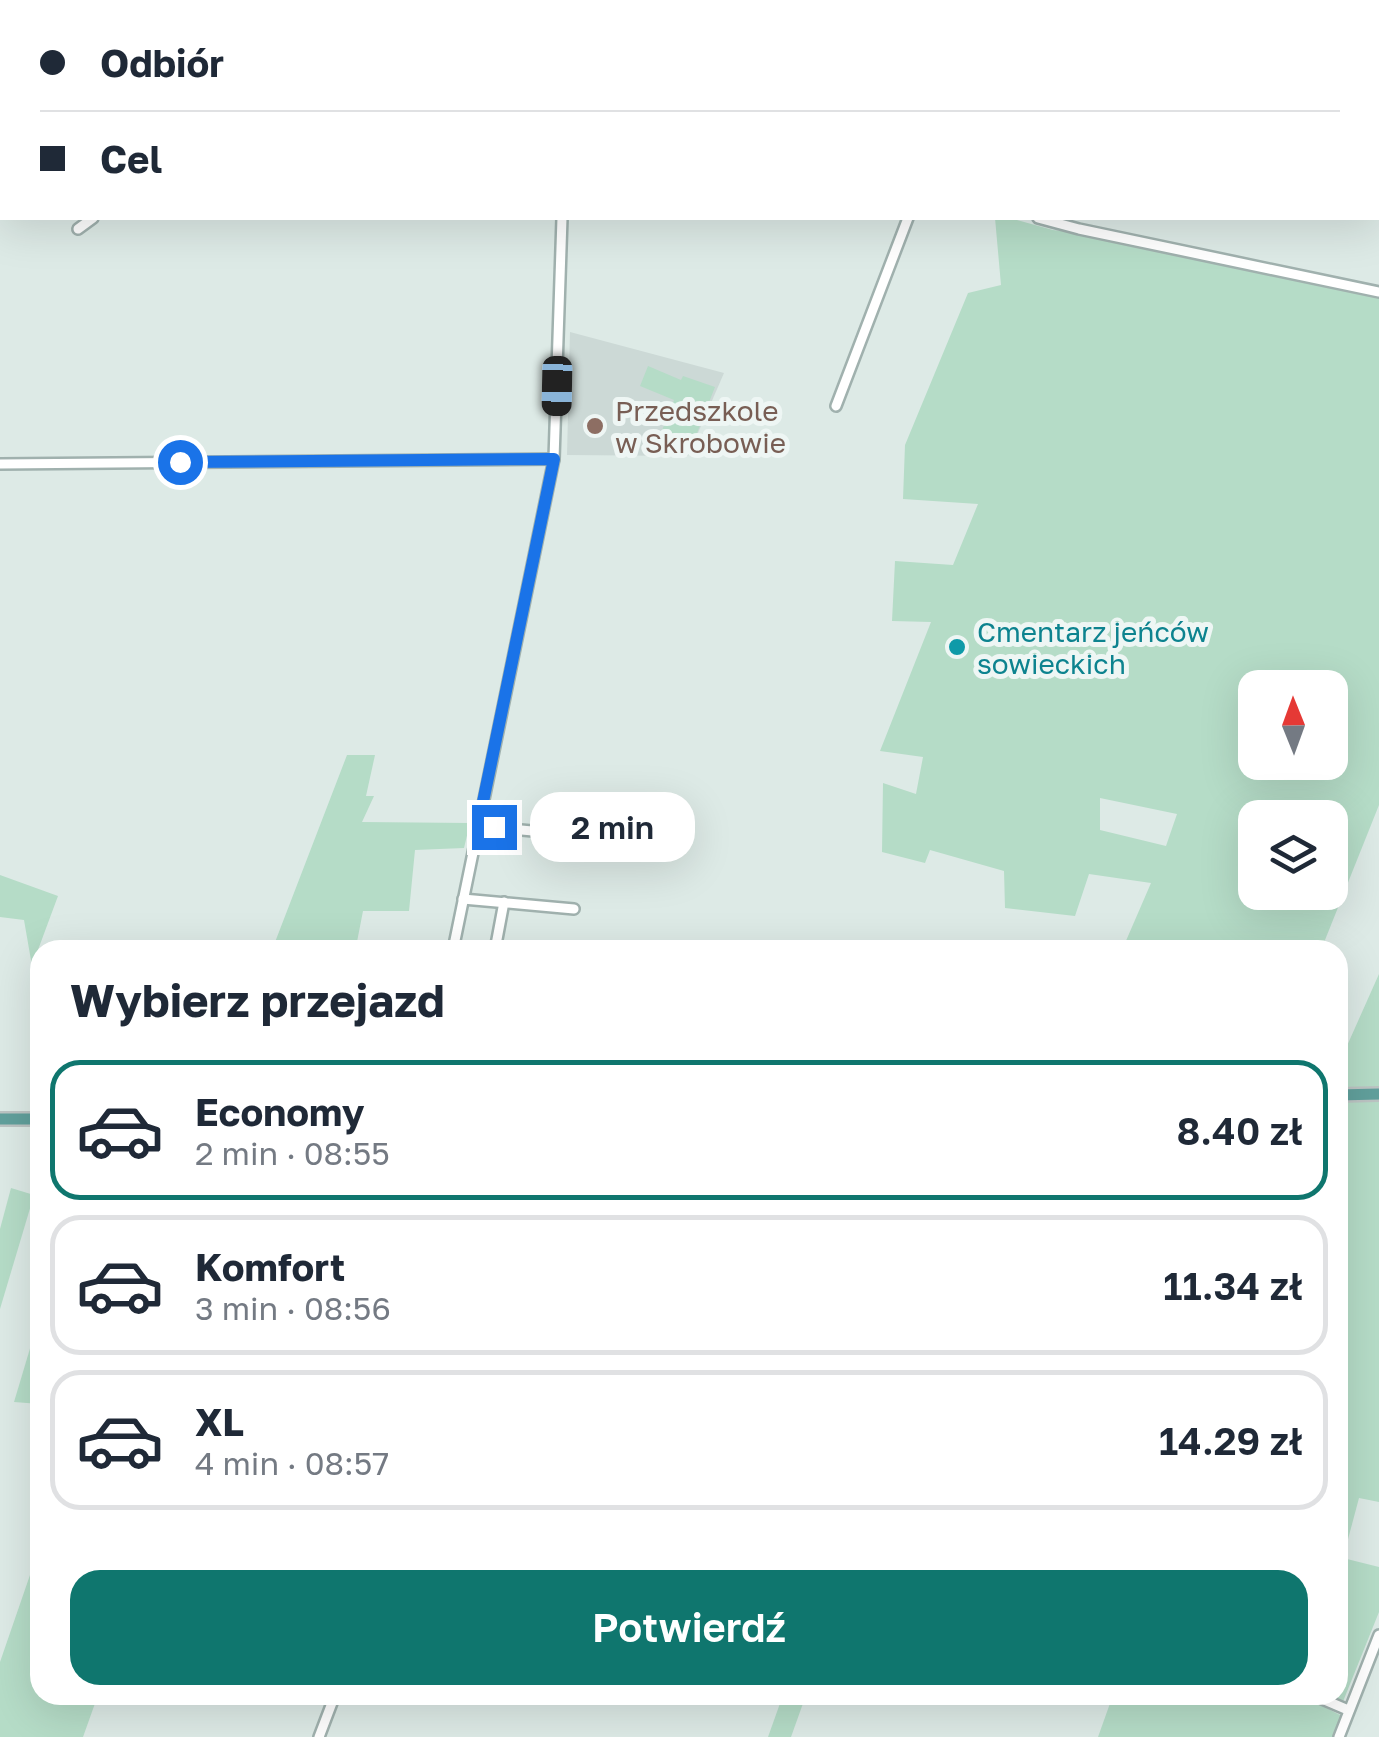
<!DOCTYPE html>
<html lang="pl">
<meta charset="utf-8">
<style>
:root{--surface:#fff;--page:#f6f6f7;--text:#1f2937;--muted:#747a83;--line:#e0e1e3;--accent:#0f766e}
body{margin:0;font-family:"Golos Text",sans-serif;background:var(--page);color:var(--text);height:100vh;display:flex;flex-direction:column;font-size:38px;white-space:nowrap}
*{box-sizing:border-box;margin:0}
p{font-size:32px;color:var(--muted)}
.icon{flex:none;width:55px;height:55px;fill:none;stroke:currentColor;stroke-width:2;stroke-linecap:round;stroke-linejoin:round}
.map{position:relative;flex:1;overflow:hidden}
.panel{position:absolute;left:30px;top:940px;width:1318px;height:765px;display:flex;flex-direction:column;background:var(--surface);border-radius:30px;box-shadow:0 10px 40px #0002}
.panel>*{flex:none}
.hud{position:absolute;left:0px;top:0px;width:1380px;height:220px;box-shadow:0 10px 40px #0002;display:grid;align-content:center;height:220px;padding:0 40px;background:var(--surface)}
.needle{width:65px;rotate:359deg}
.tools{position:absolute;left:1238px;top:670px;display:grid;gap:20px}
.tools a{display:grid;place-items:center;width:110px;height:110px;border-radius:20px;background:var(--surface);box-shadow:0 10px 40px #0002;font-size:50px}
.end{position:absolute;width:45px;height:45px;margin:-22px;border:12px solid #1a73e8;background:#fff;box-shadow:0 0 0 5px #fff}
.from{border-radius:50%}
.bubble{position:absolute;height:70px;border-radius:30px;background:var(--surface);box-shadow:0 10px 40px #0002;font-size:32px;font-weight:600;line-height:70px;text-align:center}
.car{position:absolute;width:30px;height:60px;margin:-30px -15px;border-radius:12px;box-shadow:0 0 8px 2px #0007;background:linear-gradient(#222 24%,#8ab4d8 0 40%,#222 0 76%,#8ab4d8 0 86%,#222 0)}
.hud b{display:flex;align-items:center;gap:35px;height:95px;font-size:38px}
.hud b+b{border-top:2px solid var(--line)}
.hud i{width:25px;height:25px;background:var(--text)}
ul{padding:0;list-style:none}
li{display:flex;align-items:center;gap:30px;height:140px;margin:0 20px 15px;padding:0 20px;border:5px solid var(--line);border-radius:30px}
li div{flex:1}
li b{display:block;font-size:38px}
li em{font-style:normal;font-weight:600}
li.current{border-color:var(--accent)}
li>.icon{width:90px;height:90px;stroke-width:1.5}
h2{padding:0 40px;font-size:45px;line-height:120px}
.action{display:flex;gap:20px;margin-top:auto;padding:20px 40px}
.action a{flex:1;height:115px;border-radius:30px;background:var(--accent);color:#fff;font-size:40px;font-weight:600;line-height:115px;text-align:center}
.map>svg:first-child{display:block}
</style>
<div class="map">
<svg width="1379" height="1737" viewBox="0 0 1379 1737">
<rect width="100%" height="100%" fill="#ddeae6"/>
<!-- built -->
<path fill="#ccd9d6" d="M570,332L724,373L688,456L567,455Z"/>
<!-- green -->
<g fill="#b5dcc7" fill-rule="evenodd">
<path d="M995,218H1010L1053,230L1094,235L1379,297V805L1321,950H1122L1151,883L1089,874L1075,916L1005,908L1004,871L930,850L925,863L882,852L883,783L916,794L923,757L880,751L931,622L892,621L895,561L953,565L978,504L903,499L905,445L968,293L1001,285ZM1255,688H1330V762H1255ZM1100,798L1177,814L1166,846L1100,830ZM1255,818H1330V892H1255Z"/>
<path d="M648,366L681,380L683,376L715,387L690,451L659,438L674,400L640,386Z"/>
<path d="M347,755H375L366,796H374L362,822L470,823L464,848L415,850L409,911H363L356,947L444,946L443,950H272Z"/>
<path d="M0,875L58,896L32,966L24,920L0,917Z"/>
<path d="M1379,974V1502L1359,1498L1343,1558L1379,1567V1612L1342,1704L1319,1695H1338V1066Z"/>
<path d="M11,1188L34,1195L0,1309V1229Z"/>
<path d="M40,1315V1404L14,1402Z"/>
<path d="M40,1546V1695H98L83,1737H0V1662Z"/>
<path d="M783,1695H806L791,1737H768Z"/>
<path d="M1113,1695H1301L1342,1716L1335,1737H1098Z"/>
</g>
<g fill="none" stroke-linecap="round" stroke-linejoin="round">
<!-- minor casing -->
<g stroke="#a0b1ae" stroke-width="14">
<g id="minor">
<path d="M775,0V2"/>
<path d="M597,2L598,0"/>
<path d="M1038,218L1079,229L1379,292"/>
<path d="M78,229L93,218"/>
<path d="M836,406L908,218"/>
<path d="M0,464L554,459"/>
<path d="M479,826L630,840"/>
<path d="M463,899L574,909"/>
<path d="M453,950L554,459L562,218"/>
<path d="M495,950L504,902"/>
<path d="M1313,1695L1348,1710"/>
<path d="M319,1737L335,1695"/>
<path d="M1339,1737L1379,1635"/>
</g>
</g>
<!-- major casing -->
<g stroke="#bcc4c3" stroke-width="16">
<g id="major">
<path d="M1338,1095L1379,1094"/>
<path d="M0,1119H40"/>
</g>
</g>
<!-- minor -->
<use href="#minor" stroke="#fff" stroke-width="9"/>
<!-- major -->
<use href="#major" stroke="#61a09c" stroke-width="11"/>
</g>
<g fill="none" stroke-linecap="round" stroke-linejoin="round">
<!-- route -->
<path stroke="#1a73e8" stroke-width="12" d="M180,462L554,459L478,826L494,827"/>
</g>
<!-- markers -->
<circle fill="#8d6e63" stroke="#eef6f4" stroke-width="4" cx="595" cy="426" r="10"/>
<circle fill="#0f9aa8" stroke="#eef6f4" stroke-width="4" cx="957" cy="647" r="10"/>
<g text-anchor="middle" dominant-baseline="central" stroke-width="10" stroke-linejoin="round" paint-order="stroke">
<!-- education labels -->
<g font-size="28" fill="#785e54" stroke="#eef6f4" text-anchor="start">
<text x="615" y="410">Przedszkole<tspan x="615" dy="32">w Skrobowie</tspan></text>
</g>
<!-- culture labels -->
<g font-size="28" fill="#0d838f" stroke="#eef6f4" text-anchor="start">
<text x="977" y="631">Cmentarz jeńców<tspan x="977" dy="32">sowieckich</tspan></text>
</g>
</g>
</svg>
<div class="tools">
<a><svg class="needle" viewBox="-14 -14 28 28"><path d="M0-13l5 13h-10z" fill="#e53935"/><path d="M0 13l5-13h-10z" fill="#747a83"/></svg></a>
<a><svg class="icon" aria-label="layers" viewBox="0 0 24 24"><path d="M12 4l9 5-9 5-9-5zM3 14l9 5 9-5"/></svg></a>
</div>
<i class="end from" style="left:180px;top:462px"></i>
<i class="end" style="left:494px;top:827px"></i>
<div class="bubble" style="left:530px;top:792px;width:165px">2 min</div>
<i class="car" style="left:557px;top:386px;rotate:181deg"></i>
<div class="hud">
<b><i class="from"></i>Odbiór</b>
<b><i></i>Cel</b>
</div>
<section class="panel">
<h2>Wybierz przejazd</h2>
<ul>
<li class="current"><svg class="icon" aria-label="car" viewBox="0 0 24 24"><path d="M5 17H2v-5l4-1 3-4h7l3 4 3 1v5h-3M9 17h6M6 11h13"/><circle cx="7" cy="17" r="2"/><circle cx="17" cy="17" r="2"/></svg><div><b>Economy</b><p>2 min · 08:55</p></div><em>8.40 zł</em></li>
<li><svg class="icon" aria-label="car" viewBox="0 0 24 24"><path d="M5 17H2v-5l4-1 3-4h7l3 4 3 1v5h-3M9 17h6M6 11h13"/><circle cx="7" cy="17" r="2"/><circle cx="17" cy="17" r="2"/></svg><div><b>Komfort</b><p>3 min · 08:56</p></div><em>11.34 zł</em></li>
<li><svg class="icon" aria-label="car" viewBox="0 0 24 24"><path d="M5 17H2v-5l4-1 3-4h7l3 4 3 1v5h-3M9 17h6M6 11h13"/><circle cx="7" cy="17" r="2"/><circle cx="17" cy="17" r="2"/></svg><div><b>XL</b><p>4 min · 08:57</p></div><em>14.29 zł</em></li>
</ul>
<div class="action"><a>Potwierdź</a></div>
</section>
</div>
